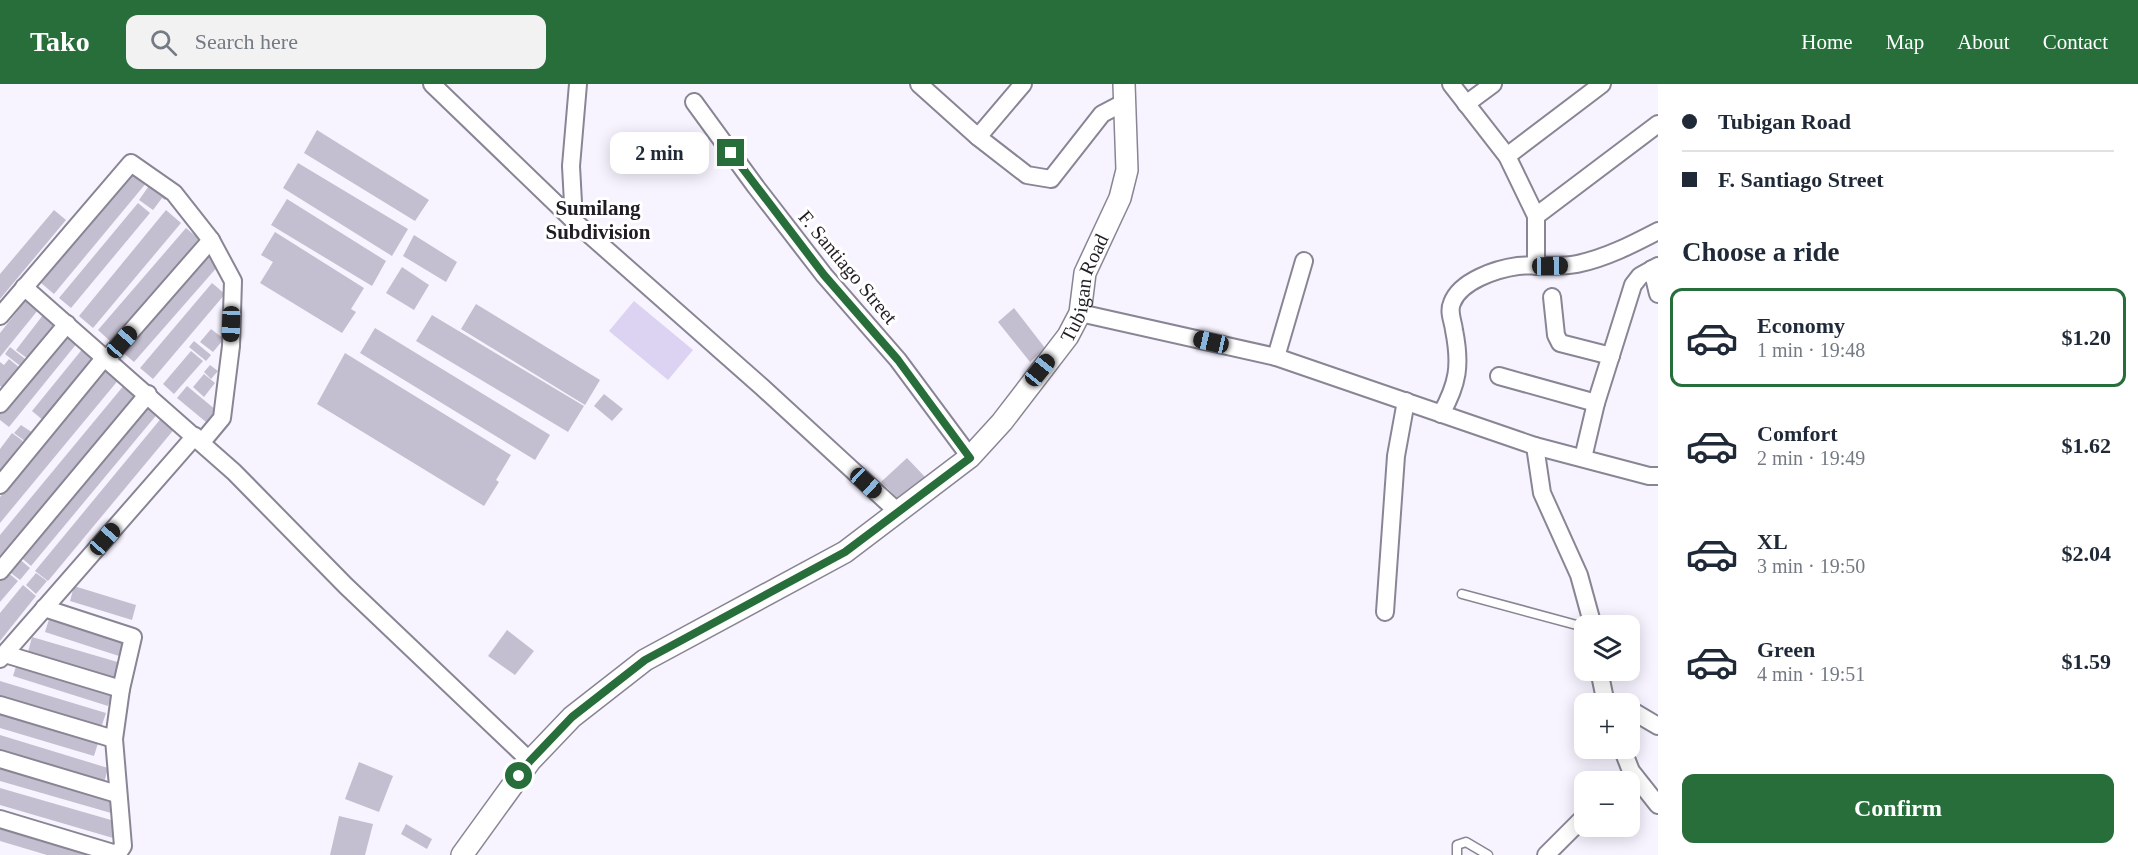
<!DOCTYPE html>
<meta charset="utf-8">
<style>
:root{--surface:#fff;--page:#f2f2f3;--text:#1f2937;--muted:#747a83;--line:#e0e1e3;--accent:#276e3a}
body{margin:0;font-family:"Times New Roman",serif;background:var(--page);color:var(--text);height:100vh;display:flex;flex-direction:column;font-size:22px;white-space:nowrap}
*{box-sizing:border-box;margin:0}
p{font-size:20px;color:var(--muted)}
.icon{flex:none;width:33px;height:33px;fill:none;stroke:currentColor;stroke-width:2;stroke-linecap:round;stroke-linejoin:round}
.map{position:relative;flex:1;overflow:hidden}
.drawer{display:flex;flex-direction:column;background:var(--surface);width:480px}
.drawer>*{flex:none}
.top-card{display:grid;align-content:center;height:132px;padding:0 24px;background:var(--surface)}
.fabs{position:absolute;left:1574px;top:531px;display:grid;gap:12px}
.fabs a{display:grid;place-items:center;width:66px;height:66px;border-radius:12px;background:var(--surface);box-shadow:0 3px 15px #0003;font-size:30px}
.end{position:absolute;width:27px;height:27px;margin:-14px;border:8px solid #276e3a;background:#fff;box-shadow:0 0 0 3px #fff}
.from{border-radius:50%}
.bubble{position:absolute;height:42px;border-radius:12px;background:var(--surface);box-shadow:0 3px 15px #0003;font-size:20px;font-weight:700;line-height:42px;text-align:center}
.car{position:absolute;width:18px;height:36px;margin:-18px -9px;border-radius:8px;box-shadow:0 0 4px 2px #0007;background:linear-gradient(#222 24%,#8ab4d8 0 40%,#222 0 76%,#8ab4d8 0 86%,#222 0)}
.top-card b{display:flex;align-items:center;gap:21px;height:57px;font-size:22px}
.top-card b+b{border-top:2px solid var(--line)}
.top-card i{width:15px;height:15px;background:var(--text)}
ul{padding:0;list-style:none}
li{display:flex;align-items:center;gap:18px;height:99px;margin:0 12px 9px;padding:0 12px;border:3px solid transparent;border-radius:12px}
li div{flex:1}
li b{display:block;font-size:22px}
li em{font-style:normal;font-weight:700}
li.current{border-color:var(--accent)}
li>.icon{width:54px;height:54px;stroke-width:1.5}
h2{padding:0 24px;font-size:27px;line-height:72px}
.primary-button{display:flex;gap:12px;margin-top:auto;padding:12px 24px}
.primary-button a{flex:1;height:69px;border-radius:12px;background:var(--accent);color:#fff;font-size:24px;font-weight:700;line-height:69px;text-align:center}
header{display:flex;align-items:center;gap:36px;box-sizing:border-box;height:84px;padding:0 30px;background:var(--accent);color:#fff}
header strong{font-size:28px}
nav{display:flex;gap:33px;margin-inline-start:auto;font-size:21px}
.search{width:420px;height:54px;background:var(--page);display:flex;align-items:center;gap:15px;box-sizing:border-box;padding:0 21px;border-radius:12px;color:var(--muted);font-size:22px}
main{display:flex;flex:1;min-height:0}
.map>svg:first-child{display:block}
</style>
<header>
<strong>Tako</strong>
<div class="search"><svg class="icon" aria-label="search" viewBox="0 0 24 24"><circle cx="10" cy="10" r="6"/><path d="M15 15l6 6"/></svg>Search here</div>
<nav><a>Home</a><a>Map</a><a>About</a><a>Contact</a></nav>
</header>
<main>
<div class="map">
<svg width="1658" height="771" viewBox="0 0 1658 771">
<rect width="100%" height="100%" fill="#f7f4ff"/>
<!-- green -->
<path fill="#dcd2f2" d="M634,217L693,266L668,296L609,247Z"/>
<!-- building -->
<g fill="#c4bfd0">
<path d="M317,46L429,116L415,137L304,69Z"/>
<path d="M298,79L408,145L392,172L283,104Z"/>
<path d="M133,86L147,98L54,210L41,199Z"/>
<path d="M153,96L171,109L165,116L162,114L153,126L139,116Z"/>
<path d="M287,115L386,177L372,202L271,141Z"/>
<path d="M138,119L150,129L71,224L59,214Z"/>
<path d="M54,126L66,136L0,215V190Z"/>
<path d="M166,126L181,139L93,244L79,232Z"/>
<path d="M186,144L199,155L110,257L98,246Z"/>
<path d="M275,148L364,204L351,225L356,228L342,249L260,199L273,178L261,171Z"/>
<path d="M414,151L457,178L446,198L403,172Z"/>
<path d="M206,170L219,181L134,278L121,267Z"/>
<path d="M402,183L429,201L414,226L386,209Z"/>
<path d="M212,199L225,210L153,295L140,284Z"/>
<path d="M26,216L38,226L0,273V249Z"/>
<path d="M476,220L600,296L585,321L461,245Z"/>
<path d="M1014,224L1045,264L1030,278L998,238Z"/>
<path d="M43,231L55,241L28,275L16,266Z"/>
<path d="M432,231L584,322L568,348L416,257Z"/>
<path d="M375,244L550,351L535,376L360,269Z"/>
<path d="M211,245L224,255L213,268L200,258Z"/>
<path d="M66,249L78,258L9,343L0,336V330Z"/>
<path d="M194,257L211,271L206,277L189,263Z"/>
<path d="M10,263L29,278L24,285L5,270Z"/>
<path d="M84,263L96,273L44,337L32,327Z"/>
<path d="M191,267L203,277L174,310L163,300Z"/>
<path d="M345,269L511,371L496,396L499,398L484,422L317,320Z"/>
<path d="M9,275L20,284L8,297L10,298L4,305L0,302V278L4,281Z"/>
<path d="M210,281L218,287L211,295L204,288Z"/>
<path d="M107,284L120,294L0,439V413Z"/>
<path d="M204,290L215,299L204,313L193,303Z"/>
<path d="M125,300L138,310L0,474V451Z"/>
<path d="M187,302L216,326L206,338L177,314Z"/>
<path d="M604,310L623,325L612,337L594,322Z"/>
<path d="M146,317L159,328L31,482L18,471Z"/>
<path d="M163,332L176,343L48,497L35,487Z"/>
<path d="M21,341L33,349L26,358L14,349Z"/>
<path d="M12,349L23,357L0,386V365Z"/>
<path d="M907,374L925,393L900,417L881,398Z"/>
<path d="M17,473L30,484L20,496L7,486Z"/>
<path d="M6,487L18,497L0,518V494Z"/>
<path d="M36,489L47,497L36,510L26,501Z"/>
<path d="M23,501L36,512L0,557V529Z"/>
<path d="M74,502L136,521L132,536L70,517Z"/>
<path d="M50,532L127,557L122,573L45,548Z"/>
<path d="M507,546L534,567L515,591L488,572Z"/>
<path d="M32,553L121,579L117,594L28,568Z"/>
<path d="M18,576L113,606L108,622L13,592Z"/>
<path d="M0,597L106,629L101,644L0,613Z"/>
<path d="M0,626L99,656L94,672L0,644Z"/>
<path d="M0,651L108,684L104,699L0,668Z"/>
<path d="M359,678L393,692L379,728L345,715Z"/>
<path d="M0,680L115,714L111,729L0,697Z"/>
<path d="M0,704L118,738L113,754L0,721Z"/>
<path d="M339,732L373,740L365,771H330Z"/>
<path d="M0,740L104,771H47L0,757Z"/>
<path d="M406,740L432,755L427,765L401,750Z"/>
</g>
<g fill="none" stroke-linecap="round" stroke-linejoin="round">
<!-- service casing -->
<g stroke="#898594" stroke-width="11">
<g id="service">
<path d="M1462,510L1584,543"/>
<path d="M1457,771V761L1466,758L1488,771"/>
</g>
</g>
<!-- minor casing -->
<g stroke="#898594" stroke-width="20">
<g id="minor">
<path d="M432,0L574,137L762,303L898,428"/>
<path d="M919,0L978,53L1027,91L1051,95L1102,30L1125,18"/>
<path d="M1451,0L1507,72L1536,132V182"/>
<path d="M694,18L756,103L824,191L898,276L970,373"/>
<path d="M1466,20L1493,0"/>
<path d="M978,53L1023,0"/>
<path d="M1507,72L1602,0"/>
<path d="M1536,132L1658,40"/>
<path d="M574,137L571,82L578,0"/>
<path d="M1652,185L1658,210"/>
<path d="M24,203L234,388L346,502L530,677"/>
<path d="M1552,213L1556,251L1560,259L1611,272"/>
<path d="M1080,229L1276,273L1535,362L1649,392H1658"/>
<path d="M0,232L131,79L174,109L211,156L233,197L231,262L222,334L202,358"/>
<path d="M1276,273L1304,177"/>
<path d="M107,275L211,156"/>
<path d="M1499,292L1596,319"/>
<path d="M0,320L67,240"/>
<path d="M1441,330C1458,300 1461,281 1454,246C1453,237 1448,228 1452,219C1460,197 1496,185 1518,182C1537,180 1557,184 1577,180C1606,174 1633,160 1658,147"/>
<path d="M1535,362L1542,409L1579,491L1593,542"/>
<path d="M1583,374L1596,319L1633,201L1640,192L1658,182"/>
<path d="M0,401L105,273"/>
<path d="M0,487L148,310"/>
<path d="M1385,528L1396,372L1406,317"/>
<path d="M5,570L121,605"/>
<path d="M0,575L195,352"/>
<path d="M1599,586L1606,620"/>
<path d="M0,621L114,655"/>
<path d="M1629,625L1658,642"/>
<path d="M1622,664L1631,687L1658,721"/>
<path d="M0,675L117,710"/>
<path d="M0,735L113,769L119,768L123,762L114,655L121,605L133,553L44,524"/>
<path d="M1546,771L1584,733"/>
</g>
</g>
<!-- tertiary casing -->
<g stroke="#898594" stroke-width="24">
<g id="tertiary">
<path id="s1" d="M462,771L530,677L572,633L645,576L845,468L970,373L1002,338L1068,252L1080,229L1085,189L1120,114L1127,86L1124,0"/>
</g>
</g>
<!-- service -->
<use href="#service" stroke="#fff" stroke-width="8"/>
<!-- minor -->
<use href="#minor" stroke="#fff" stroke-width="16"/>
<!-- tertiary -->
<use href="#tertiary" stroke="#fff" stroke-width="21"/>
</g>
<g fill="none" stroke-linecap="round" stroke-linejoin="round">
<!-- route -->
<path stroke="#276e3a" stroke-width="8" d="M519,692L530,677L572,633L645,576L845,468L970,374L898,276L824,191L731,69"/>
</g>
<g text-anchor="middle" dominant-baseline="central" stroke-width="6" stroke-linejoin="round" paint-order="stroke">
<!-- street labels -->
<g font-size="20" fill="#201e24" stroke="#fff">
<text transform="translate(848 183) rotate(50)">F. Santiago Street</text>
<text stroke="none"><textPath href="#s1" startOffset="861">Tubigan Road</textPath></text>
</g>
<!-- neighbourhood labels -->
<g font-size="21" font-weight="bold" fill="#201e24" stroke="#fff">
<text x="598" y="124">Sumilang<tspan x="598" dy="24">Subdivision</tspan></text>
</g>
</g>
</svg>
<div class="fabs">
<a><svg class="icon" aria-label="layers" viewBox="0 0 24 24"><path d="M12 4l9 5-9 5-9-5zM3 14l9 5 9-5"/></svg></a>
<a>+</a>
<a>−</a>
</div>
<i class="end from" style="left:519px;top:692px"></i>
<i class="end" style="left:731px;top:69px"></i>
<div class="bubble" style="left:610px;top:48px;width:99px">2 min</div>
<i class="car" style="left:1550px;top:182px;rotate:89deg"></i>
<i class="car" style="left:231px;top:240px;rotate:182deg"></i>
<i class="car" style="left:122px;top:258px;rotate:41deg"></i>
<i class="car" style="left:1211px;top:258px;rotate:283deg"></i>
<i class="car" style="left:1040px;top:286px;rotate:39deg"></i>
<i class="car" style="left:866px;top:399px;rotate:133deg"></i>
<i class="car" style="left:105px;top:455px;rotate:41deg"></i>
</div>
<section class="drawer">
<div class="top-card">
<b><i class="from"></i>Tubigan Road</b>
<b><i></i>F. Santiago Street</b>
</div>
<h2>Choose a ride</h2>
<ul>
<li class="current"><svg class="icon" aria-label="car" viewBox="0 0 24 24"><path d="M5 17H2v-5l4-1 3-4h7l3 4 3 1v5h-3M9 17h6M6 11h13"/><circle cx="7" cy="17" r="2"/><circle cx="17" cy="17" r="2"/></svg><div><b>Economy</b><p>1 min · 19:48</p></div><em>$1.20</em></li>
<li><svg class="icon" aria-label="car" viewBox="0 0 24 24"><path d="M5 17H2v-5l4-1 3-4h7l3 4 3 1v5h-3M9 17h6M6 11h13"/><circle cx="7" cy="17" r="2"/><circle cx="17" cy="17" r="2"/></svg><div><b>Comfort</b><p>2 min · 19:49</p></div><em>$1.62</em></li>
<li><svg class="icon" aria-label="car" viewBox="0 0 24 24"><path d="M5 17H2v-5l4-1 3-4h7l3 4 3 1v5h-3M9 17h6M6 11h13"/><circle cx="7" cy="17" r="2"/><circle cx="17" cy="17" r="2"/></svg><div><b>XL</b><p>3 min · 19:50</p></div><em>$2.04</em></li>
<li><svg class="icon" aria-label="car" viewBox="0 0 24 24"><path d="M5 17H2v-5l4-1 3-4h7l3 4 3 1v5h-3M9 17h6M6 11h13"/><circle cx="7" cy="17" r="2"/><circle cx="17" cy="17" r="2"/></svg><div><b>Green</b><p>4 min · 19:51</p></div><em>$1.59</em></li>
</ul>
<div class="primary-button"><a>Confirm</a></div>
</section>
</main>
